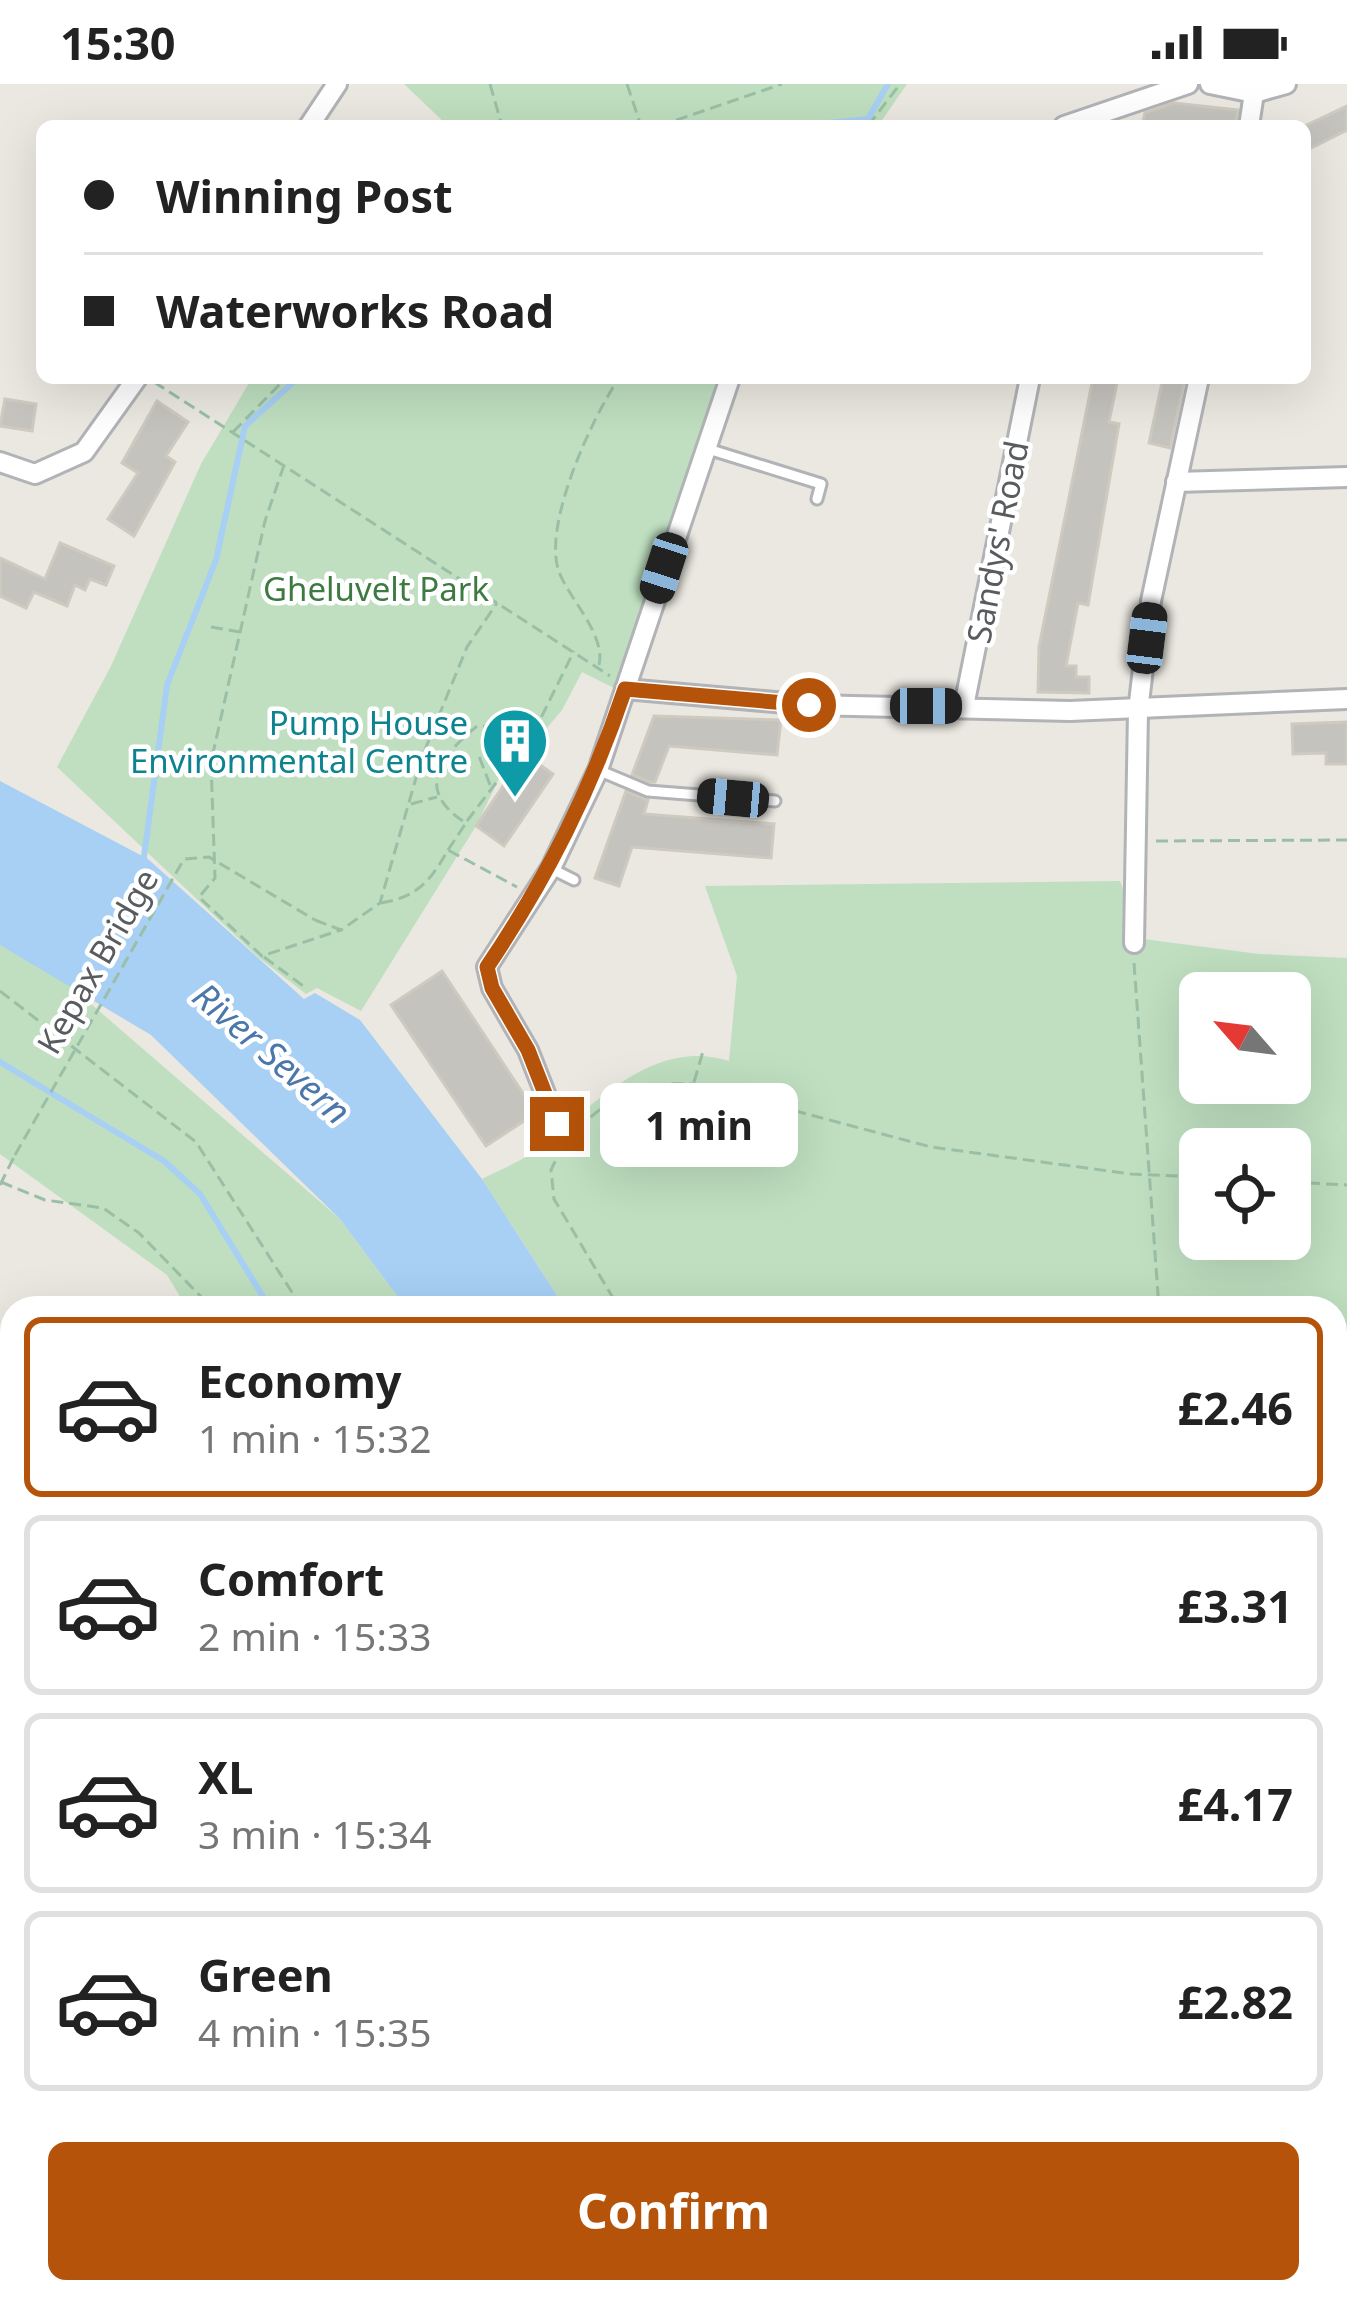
<!DOCTYPE html>
<meta charset="utf-8">
<style>
:root{--surface:#fff;--page:#f6f6f6;--text:#222;--muted:#767676;--line:#e0e0e0;--accent:#b45309}
body{margin:0;font-family:"Noto Sans",sans-serif;background:var(--page);color:var(--text);height:100vh;display:flex;flex-direction:column;font-size:45px;white-space:nowrap}
*{box-sizing:border-box;margin:0}
p{font-size:39px;color:var(--muted)}
.icon{flex:none;width:66px;height:66px;fill:none;stroke:currentColor;stroke-width:2;stroke-linecap:round;stroke-linejoin:round}
.map{position:relative;flex:1;overflow:hidden}
.sheet{position:absolute;left:0px;top:1212px;width:1347px;height:1008px;display:flex;flex-direction:column;background:var(--surface);border-radius:36px 36px 0 0;box-shadow:0 12px 48px #0002}
.sheet>*{flex:none}
.banner{position:absolute;left:36px;top:36px;width:1275px;height:264px;border-radius:18px;box-shadow:0 12px 48px #0002;display:grid;align-content:center;height:264px;padding:0 48px;background:var(--surface)}
.needle{width:78px;rotate:298deg}
.controls{position:absolute;left:1179px;top:888px;display:grid;gap:24px}
.controls a{display:grid;place-items:center;width:132px;height:132px;border-radius:18px;background:var(--surface);box-shadow:0 12px 48px #0002;font-size:60px}
.end{position:absolute;width:54px;height:54px;margin:-27px;border:15px solid #b45309;background:#fff;box-shadow:0 0 0 6px #fff}
.from{border-radius:50%}
.bubble{position:absolute;height:84px;border-radius:18px;background:var(--surface);box-shadow:0 12px 48px #0002;font-size:39px;font-weight:700;line-height:84px;text-align:center}
.car{position:absolute;width:36px;height:72px;margin:-36px -18px;border-radius:15px;box-shadow:0 0 9px 3px #0007;background:linear-gradient(#222 24%,#8ab4d8 0 40%,#222 0 76%,#8ab4d8 0 86%,#222 0)}
.banner b{display:flex;align-items:center;gap:42px;height:114px;font-size:45px}
.banner b+b{border-top:3px solid var(--line)}
.banner i{width:30px;height:30px;background:var(--text)}
ul{padding:21px 0 0;list-style:none}
li{display:flex;align-items:center;gap:36px;height:180px;margin:0 24px 18px;padding:0 24px;border:6px solid var(--line);border-radius:18px}
li div{flex:1}
li b{display:block;font-size:45px}
li em{font-style:normal;font-weight:700}
li.current{border-color:var(--accent)}
li>.icon{width:108px;height:108px;stroke-width:1.5}
.button{display:flex;gap:24px;margin-top:auto;padding:24px 48px}
.button a{flex:1;height:138px;border-radius:18px;background:var(--accent);color:#fff;font-size:48px;font-weight:700;line-height:138px;text-align:center}
.status{display:flex;justify-content:space-between;align-items:center;height:84px;padding:0 60px;background:var(--surface);direction:ltr}
.status svg{height:33px;fill:currentColor}
.map>svg:first-child{display:block}
</style>
<div class="status"><b>15:30</b><svg viewBox="0 0 49 12"><path d="M0 12V9h3v3zM5 12V6h3v6zM10 12V3h3v9zM15 12V0h3v12zM26 1h20v11H26zM47 4h2v5h-2z"/></svg></div>
<div class="map">
<svg width="1347" height="2220" viewBox="0 0 1347 2220">
<rect width="100%" height="100%" fill="#eae8e0"/>
<!-- green -->
<g fill="#bfdfc0" fill-rule="evenodd">
<path d="M404,0H907L878,42H448Z"/>
<path d="M252,294H718L616,605L582,588L562,626L525,670L516,660L476,742L361,927L317,904L306,910L258,873L57,683L111,582L201,380Z"/>
<path d="M1120,797L1143,855L1259,870L1347,874V2220H1302L1292,2208H1335V1224H565L482,1095C499,1086 518,1079 533,1068C591,1026 650,952 729,977L737,892L705,802ZM1200,909H1290V999H1200ZM1200,1065H1290V1155H1200Z"/>
<path d="M0,861L62,895L340,1135L406,1224H187L167,1191L0,1070Z"/>
<path d="M418,2208H1064L1074,2220H439Z"/>
</g>
<!-- water -->
<g fill="#a7d0f4">
<path d="M0,697L148,775L304,915L315,909L360,936L482,1095L565,1224H406L340,1135L151,951L0,861Z"/>
<path d="M1064,2208H1292L1302,2220H1074Z"/>
</g>
<g fill="none" stroke-linecap="round" stroke-linejoin="round">
<!-- stream -->
<g stroke="#a7d0f4" stroke-width="6">
<path d="M797,42L868,35L888,0"/>
<path d="M143,780L167,601L216,476L245,342L298,294"/>
<path d="M0,978L164,1077L200,1110L270,1224"/>
</g>
</g>
<!-- building -->
<g fill="#c5c3bd" stroke="#cecac0" stroke-width="3">
<path d="M1174,19L1238,26L1235,42H1142L1145,29Z"/>
<path d="M1347,22V46L1305,67V42Z"/>
<path d="M1093,294H1118L1109,338L1119,340L1088,521L1078,519L1066,582H1076V593H1089V609L1038,608L1039,563Z"/>
<path d="M1163,294H1185L1170,364L1149,359Z"/>
<path d="M5,315L36,320L32,347L0,342Z"/>
<path d="M157,317L188,338L166,372L175,378L134,452L108,435L138,389L122,379Z"/>
<path d="M60,459L114,482L106,501L90,495L85,506L75,501L67,522L34,508L26,524L0,512V474L45,495Z"/>
<path d="M654,632L781,636L777,671L669,662L655,698H650L632,691Z"/>
<path d="M1347,638V680H1326V669L1293,670L1292,640Z"/>
<path d="M525,670L553,690L504,762L476,742Z"/>
<path d="M626,707L648,716L644,730L774,740L771,774L632,763L619,802L595,794Z"/>
<path d="M442,887L536,1029L486,1062L391,921Z"/>
</g>
<g fill="none" stroke-linecap="round" stroke-linejoin="round">
<!-- lane casing -->
<g stroke="#b1b3b7" stroke-width="15">
<g id="lane">
<path d="M708,365L821,400L817,415"/>
<path d="M598,686L648,707L775,717"/>
<path d="M552,785L574,796"/>
<path d="M0,2076L12,2080"/>
</g>
</g>
<!-- street casing -->
<g stroke="#b1b3b7" stroke-width="24">
<g id="street">
<path d="M1210,0L1254,9L1286,0"/>
<path d="M309,42L337,0"/>
<path d="M1064,42L1188,0"/>
<path d="M1249,42L1254,9"/>
<path d="M0,378L35,390L84,368L137,294"/>
<path d="M1176,398L1347,393"/>
<path d="M625,605L809,621L1070,627L1347,615"/>
<path d="M964,622L1030,294"/>
<path d="M1134,859L1138,627L1151,517L1199,294"/>
<path d="M557,1040L528,966L492,904L487,883L551,784L598,686L730,294"/>
<path d="M90,2220L91,2208"/>
</g>
</g>
<!-- path -->
<g stroke="#9abfa6" stroke-width="3" stroke-dasharray="12 6" stroke-linecap="butt">
<path d="M490,0L502,42"/>
<path d="M627,0L641,42"/>
<path d="M659,42L782,0"/>
<path d="M868,42L900,0"/>
<path d="M154,298L610,592"/>
<path d="M233,348L286,294"/>
<path d="M284,381L265,437L211,678L215,794L199,813L262,872L341,846"/>
<path d="M211,543L240,548"/>
<path d="M599,581C606,551 570,516 559,488C542,441 592,334 619,294"/>
<path d="M490,701L479,672L501,656L526,651"/>
<path d="M411,720L437,713"/>
<path d="M467,737L530,654"/>
<path d="M1156,757L1347,756"/>
<path d="M448,766L466,739C413,706 441,672 477,642L505,643L532,652L574,567"/>
<path d="M381,819C417,813 430,798 448,766L517,803"/>
<path d="M315,836L341,846L380,819L422,673L467,563L497,519"/>
<path d="M264,873L306,904"/>
<path d="M1134,879L1159,1224"/>
<path d="M0,907L196,1058L302,1224"/>
<path d="M694,998L704,964"/>
<path d="M577,1045C620,1007 635,998 694,1000L931,1063L1131,1090L1200,1093"/>
<path d="M563,1061L551,1086L554,1115L619,1224"/>
<path d="M1,1098L45,1116L103,1124L139,1149L212,1224"/>
<path d="M1290,1098L1347,1101"/>
<path d="M0,1101L15,1071"/>
<path d="M0,2049L12,2052"/>
<path d="M1335,2191L1347,2201"/>
<path d="M1033,2208L1044,2220"/>
</g>
<!-- lane -->
<use href="#lane" stroke="#fff" stroke-width="9"/>
<!-- street -->
<use href="#street" stroke="#fff" stroke-width="18"/>
<!-- path-bridge -->
<path stroke="#9abfa6" stroke-width="3" stroke-dasharray="12 6" stroke-linecap="butt" d="M15,1071L184,775L209,773L315,836"/>
</g>
<g fill="none" stroke-linecap="round" stroke-linejoin="round">
<!-- route -->
<path stroke="#b45309" stroke-width="15" d="M557,1040L528,966L492,904L487,883C547,794 591,706 625,605L809,621"/>
</g>
<!-- icons -->
<defs>
<g id="building-pin" transform="scale(3.45)"><path d="M0 17L-7.5 6A9.5 9.5 0 1 1 7.5 6Z" fill="#0f9aa8" stroke="#fff"/><path d="M-4-6H4V6H1V3H-1V6H-4ZM-2.5-4.3h1.7v1.8h-1.7ZM.8-4.3h1.7v1.8H.8ZM-2.5-1h1.7V.8h-1.7ZM.8-1h1.7V.8H.8Z" fill="#fff"/></g>
</defs>
<g fill-rule="evenodd">
<use href="#building-pin" x="515" y="657"/>
</g>
<g text-anchor="middle" dominant-baseline="central" stroke-width="9" stroke-linejoin="round" paint-order="stroke">
<!-- street labels -->
<g font-size="33" fill="#595c5f" stroke="#fff">
<text transform="translate(997 458) rotate(-79)">Sandys' Road</text>
<text transform="translate(97 877) rotate(-60)">Kepax Bridge</text>
</g>
<!-- park labels -->
<g font-size="33" fill="#3d7a42" stroke="#fff">
<text x="376" y="504">Gheluvelt Park</text>
</g>
<!-- culture labels -->
<g font-size="33" fill="#0d838f" stroke="#fff" text-anchor="end">
<text x="468" y="638">Pump House<tspan x="468" dy="38">Environmental Centre</tspan></text>
</g>
<!-- water labels -->
<g font-size="36" font-style="italic" fill="#4b77aa" stroke="#fff">
<text transform="translate(272 969) rotate(41)">River Severn</text>
</g>
</g>
</svg>
<div class="controls">
<a><svg class="needle" viewBox="-14 -14 28 28"><path d="M0-13l5 13h-10z" fill="#e53935"/><path d="M0 13l5-13h-10z" fill="#767676"/></svg></a>
<a><svg class="icon" aria-label="locate" viewBox="0 0 24 24"><circle cx="12" cy="12" r="6"/><path d="M12 2v4M12 18v4M2 12h4M18 12h4"/></svg></a>
</div>
<i class="end from" style="left:809px;top:621px"></i>
<i class="end" style="left:557px;top:1040px"></i>
<div class="bubble" style="left:600px;top:999px;width:198px">1 min</div>
<i class="car" style="left:664px;top:484px;rotate:198deg"></i>
<i class="car" style="left:1147px;top:554px;rotate:7deg"></i>
<i class="car" style="left:926px;top:622px;rotate:90deg"></i>
<i class="car" style="left:733px;top:714px;rotate:275deg"></i>
<div class="banner">
<b><i class="from"></i>Winning Post</b>
<b><i></i>Waterworks Road</b>
</div>
<section class="sheet">
<ul>
<li class="current"><svg class="icon" aria-label="car" viewBox="0 0 24 24"><path d="M5 17H2v-5l4-1 3-4h7l3 4 3 1v5h-3M9 17h6M6 11h13"/><circle cx="7" cy="17" r="2"/><circle cx="17" cy="17" r="2"/></svg><div><b>Economy</b><p>1 min · 15:32</p></div><em>£2.46</em></li>
<li><svg class="icon" aria-label="car" viewBox="0 0 24 24"><path d="M5 17H2v-5l4-1 3-4h7l3 4 3 1v5h-3M9 17h6M6 11h13"/><circle cx="7" cy="17" r="2"/><circle cx="17" cy="17" r="2"/></svg><div><b>Comfort</b><p>2 min · 15:33</p></div><em>£3.31</em></li>
<li><svg class="icon" aria-label="car" viewBox="0 0 24 24"><path d="M5 17H2v-5l4-1 3-4h7l3 4 3 1v5h-3M9 17h6M6 11h13"/><circle cx="7" cy="17" r="2"/><circle cx="17" cy="17" r="2"/></svg><div><b>XL</b><p>3 min · 15:34</p></div><em>£4.17</em></li>
<li><svg class="icon" aria-label="car" viewBox="0 0 24 24"><path d="M5 17H2v-5l4-1 3-4h7l3 4 3 1v5h-3M9 17h6M6 11h13"/><circle cx="7" cy="17" r="2"/><circle cx="17" cy="17" r="2"/></svg><div><b>Green</b><p>4 min · 15:35</p></div><em>£2.82</em></li>
</ul>
<div class="button"><a>Confirm</a></div>
</section>
</div>
